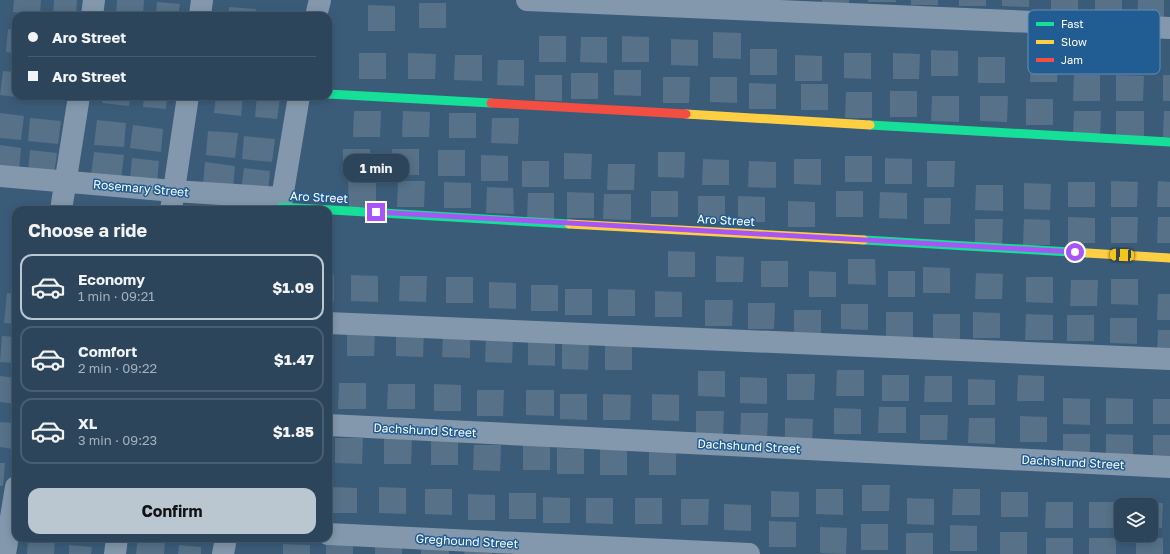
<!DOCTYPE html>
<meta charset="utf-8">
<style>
:root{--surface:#2c455b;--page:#344c61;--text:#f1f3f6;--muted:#a6b1bb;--line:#485d71;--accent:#bac6d0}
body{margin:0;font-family:"Golos Text",sans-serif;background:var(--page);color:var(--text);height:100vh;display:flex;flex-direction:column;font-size:15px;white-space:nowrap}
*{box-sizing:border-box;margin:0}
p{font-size:13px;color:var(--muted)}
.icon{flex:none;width:22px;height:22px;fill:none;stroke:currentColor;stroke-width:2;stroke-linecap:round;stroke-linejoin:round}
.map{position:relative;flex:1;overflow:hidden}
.sheet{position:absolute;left:12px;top:206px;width:320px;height:336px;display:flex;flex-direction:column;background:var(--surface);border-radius:12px;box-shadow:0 2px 10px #0003,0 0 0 1px var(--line)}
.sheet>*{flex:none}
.top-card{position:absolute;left:12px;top:12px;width:320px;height:88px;border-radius:12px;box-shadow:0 2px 10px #0003,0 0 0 1px var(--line);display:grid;align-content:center;height:88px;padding:0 16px;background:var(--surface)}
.tools{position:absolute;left:1114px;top:498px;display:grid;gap:8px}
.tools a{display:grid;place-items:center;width:44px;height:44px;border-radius:8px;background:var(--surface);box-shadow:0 2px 10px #0003,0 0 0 1px var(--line);font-size:20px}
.end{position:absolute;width:18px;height:18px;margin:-9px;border:5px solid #a855f7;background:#fff;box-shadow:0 0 0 2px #fff}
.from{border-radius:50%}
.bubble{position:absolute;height:28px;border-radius:12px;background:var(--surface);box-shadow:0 2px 10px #0003,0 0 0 1px var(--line);font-size:13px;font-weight:700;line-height:28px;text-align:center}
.car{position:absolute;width:12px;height:24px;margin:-12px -6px;border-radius:5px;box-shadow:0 0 3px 1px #0007;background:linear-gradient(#f5c518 24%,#345 0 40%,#f5c518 0 76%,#345 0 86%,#f5c518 0)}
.top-card b{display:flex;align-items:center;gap:14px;height:38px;font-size:15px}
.top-card b+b{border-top:1px solid var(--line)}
.top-card i{width:10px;height:10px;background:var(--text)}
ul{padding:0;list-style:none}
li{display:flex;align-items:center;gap:12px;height:66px;margin:0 8px 6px;padding:0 8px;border:2px solid var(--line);border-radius:12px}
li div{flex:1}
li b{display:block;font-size:15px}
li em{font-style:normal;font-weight:700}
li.on{border-color:var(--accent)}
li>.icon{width:36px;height:36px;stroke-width:1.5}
h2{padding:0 16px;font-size:18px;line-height:48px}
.button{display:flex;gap:8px;margin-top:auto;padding:8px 16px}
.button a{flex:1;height:46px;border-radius:12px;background:var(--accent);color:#111;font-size:16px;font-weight:700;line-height:46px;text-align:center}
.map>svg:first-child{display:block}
</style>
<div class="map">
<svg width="1170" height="554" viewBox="0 0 1170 554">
<rect width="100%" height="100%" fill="#3b5c79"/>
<!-- building -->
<g fill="#567188">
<path d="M14,0H41L40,15L13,12Z"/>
<path d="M54,0H77L76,16H53Z"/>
<path d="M117,0H144L143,16H116Z"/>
<path d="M822,0H849V6L822,5Z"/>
<rect x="868" y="0" width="28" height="2"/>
<rect x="911" y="0" width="27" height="5"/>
<rect x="959" y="0" width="27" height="6"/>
<path d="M1002,0H1029V7L1002,6Z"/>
<rect x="1051" y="0" width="27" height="16"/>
<rect x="1095" y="0" width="27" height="11"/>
<path d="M1138,0H1164V23L1137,22Z"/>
<path d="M157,2L180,4L178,16H156Z"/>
<rect x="419" y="3" width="27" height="25"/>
<path d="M368,5L395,6V31H368Z"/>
<path d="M229,7L256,9L255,16H228Z"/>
<path d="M269,12L291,15V16H268Z"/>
<path d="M8,29L16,30V53L6,52Z"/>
<path d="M713,32L741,33V59L713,58Z"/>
<rect x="539" y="36" width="27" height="26"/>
<path d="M622,36L649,37V62H622Z"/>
<path d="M581,37H607V63L580,62Z"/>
<path d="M671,39L698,40V66L671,65Z"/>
<rect x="750" y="49" width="27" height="26"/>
<path d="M931,50L958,51V76H931Z"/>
<rect x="359" y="53" width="27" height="26"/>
<path d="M408,53L436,54L435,79H408Z"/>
<path d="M844,53H871V79L844,78Z"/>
<path d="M893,53L920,54L919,79H893Z"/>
<path d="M455,55H482V81L454,80Z"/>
<path d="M795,55L822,56V81H795Z"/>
<path d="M1031,55L1058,56L1057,82H1030Z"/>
<rect x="978" y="57" width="27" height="26"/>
<path d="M498,60H524V86L497,85Z"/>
<path d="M614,70H641V96L614,95Z"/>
<path d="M3,71L16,72V97L0,95Z"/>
<rect x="571" y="73" width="27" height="26"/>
<path d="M535,75H562V101L535,100Z"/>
<path d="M1074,75H1100V101H1073Z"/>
<path d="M1116,75L1144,76L1143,101H1116Z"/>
<rect x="1163" y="75" width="7" height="26"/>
<path d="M663,77H690L689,103H663Z"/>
<path d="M710,77H737V103L710,102Z"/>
<path d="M749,83L776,84V109H749Z"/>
<rect x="801" y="84" width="27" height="26"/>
<rect x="890" y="91" width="27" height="26"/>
<path d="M846,92H872V118H845Z"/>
<path d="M41,96H64V101L41,99Z"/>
<path d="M103,96H130L129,106L102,103Z"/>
<path d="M144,96H167L166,109L143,107Z"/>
<path d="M216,96H243L241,116L214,113Z"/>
<path d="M257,96L280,98L277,119L255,117Z"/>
<path d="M932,96H959V122L931,121Z"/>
<path d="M980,96H1008L1007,122L980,121Z"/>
<rect x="1026" y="99" width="27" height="26"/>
<path d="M354,111H381L380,137H353Z"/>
<path d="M403,111L430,112L429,137H402Z"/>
<path d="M1074,111H1101L1100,137H1073Z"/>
<path d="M1116,111H1144V137L1116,136Z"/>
<path d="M1164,111H1170V137H1163Z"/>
<path d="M0,113L24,116L21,140L0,138Z"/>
<rect x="449" y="113" width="27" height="25"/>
<path d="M30,118L61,121L58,144L28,141Z"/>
<path d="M492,118H519L518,144L491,143Z"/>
<path d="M97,120L126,123L124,147L94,145Z"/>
<path d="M133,125L163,129L161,152L130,148Z"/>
<path d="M208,131L238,133L235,158L206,155Z"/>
<path d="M244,136L275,139L272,162L242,159Z"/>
<path d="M0,145L21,148L19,171L0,169Z"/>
<path d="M343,149H370V175L343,174Z"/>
<rect x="392" y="149" width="27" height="26"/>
<path d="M30,150L57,153L54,175L28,172Z"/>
<rect x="438" y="150" width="27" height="26"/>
<path d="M94,152L124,155L121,179L91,175Z"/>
<path d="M658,152H685L684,178L658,177Z"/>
<path d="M564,153L592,154L591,179H564Z"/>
<path d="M481,155L508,156V181H481Z"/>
<rect x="845" y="156" width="27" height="26"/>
<path d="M132,158L159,161L157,183L130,180Z"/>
<path d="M885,158L912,159V184H885Z"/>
<path d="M703,159L729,160V185H702Z"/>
<path d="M794,159H821V185L794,184Z"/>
<rect x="522" y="161" width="27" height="26"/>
<path d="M749,161L776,162V188L748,187Z"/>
<path d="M927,161H955L954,187H927Z"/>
<path d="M205,162L235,166L233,189L203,186Z"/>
<path d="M608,164H635L634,190H607Z"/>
<path d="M244,168L270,171L268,193L241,190Z"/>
<path d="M348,181H376V207H349Z"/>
<path d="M398,181H425L424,207H397Z"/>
<path d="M1111,181L1138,182L1137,207H1111Z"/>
<path d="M1158,181L1170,182V207H1157Z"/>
<path d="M444,182L471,183V208H444Z"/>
<rect x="1068" y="182" width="27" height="25"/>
<path d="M1024,183L1051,184L1050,210L1024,209Z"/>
<path d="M976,185H1003V211L975,210Z"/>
<path d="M487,187L513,188L514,214L486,213Z"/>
<rect x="651" y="191" width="27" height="26"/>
<rect x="836" y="191" width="27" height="26"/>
<path d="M567,192L594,193V218H567Z"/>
<path d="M880,192L907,193V219L879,218Z"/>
<path d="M528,193H554V219H527Z"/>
<path d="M604,194H631V220L603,219Z"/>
<rect x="698" y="196" width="27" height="26"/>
<path d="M738,196L765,197V222H738Z"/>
<path d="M924,198H951L950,224H924Z"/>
<path d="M788,201L815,202V227H788Z"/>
<path d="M1068,217L1095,218V243H1068Z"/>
<path d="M1111,217H1138L1137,243H1111Z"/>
<path d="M1158,217H1170V243H1157Z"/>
<path d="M975,219H1003L1002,245H975Z"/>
<path d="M1024,219L1050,220V245H1023Z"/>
<path d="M14,250H16V275H12Z"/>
<path d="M668,251L695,252V277H668Z"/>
<path d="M716,256L744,257L743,282H716Z"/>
<path d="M848,259H875L876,285L848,284Z"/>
<rect x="761" y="261" width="27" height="26"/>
<path d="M923,267L950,268V293H923Z"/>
<path d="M809,271L836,272V297H809Z"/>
<rect x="888" y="271" width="27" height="26"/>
<path d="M976,273L1003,274L1002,299H975Z"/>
<rect x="328" y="275" width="6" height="26"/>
<path d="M351,275L378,276V302L351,301Z"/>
<path d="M400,276H427L426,302L399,301Z"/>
<rect x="446" y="277" width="27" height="26"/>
<path d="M1026,277H1053V303L1026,302Z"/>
<path d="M1111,279H1138V305L1111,304Z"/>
<path d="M1071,280H1098L1097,306H1070Z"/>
<path d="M489,282L516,283V309L489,308Z"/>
<rect x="531" y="285" width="27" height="26"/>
<rect x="565" y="289" width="27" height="26"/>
<path d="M608,289L635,290V316H608Z"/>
<path d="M655,291L682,292V317H655Z"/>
<path d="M7,293L16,294V324L4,323Z"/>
<path d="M1158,294H1170V320H1157Z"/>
<path d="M705,300H733L732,326H705Z"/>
<path d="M748,303H775L774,329H748Z"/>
<path d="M841,304H868V330L841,329Z"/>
<rect x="794" y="310" width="27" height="26"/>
<rect x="886" y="312" width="27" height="26"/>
<path d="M973,312L1000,313V338H973Z"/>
<path d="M933,314H960V340L933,339Z"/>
<path d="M1026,314L1053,315V340H1025Z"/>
<rect x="1067" y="315" width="27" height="26"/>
<path d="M1110,318H1137V344L1110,343Z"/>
<rect x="328" y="330" width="3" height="26"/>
<path d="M347,330L375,331L374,356H347Z"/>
<path d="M396,330L424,331L423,357L396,356Z"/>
<path d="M1158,330H1170V356H1157Z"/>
<path d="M443,332H470V358L442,357Z"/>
<path d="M2,336L16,337V363L0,362Z"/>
<path d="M486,337H513L512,363L485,362Z"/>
<path d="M528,340H555V366L528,365Z"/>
<path d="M562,344H589L588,370L562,369Z"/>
<path d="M605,344L632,345V370H605Z"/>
<path d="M837,370H864V396H836Z"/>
<path d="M698,371H725V397L698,396Z"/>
<path d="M787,374H815L814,400H787Z"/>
<rect x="882" y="375" width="27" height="26"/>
<path d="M1018,375L1044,376V401H1017Z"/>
<path d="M0,376L16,378V404L0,402Z"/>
<path d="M925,376H952V402H924Z"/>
<path d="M740,377L767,378V404L740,403Z"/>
<path d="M968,379L995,380V405H968Z"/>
<path d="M339,383H366V409H338Z"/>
<path d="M388,384H415V409H387Z"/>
<path d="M434,384L461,385V411H434Z"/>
<path d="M477,390H504L503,416H477Z"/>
<path d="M526,390H554V416L526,415Z"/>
<path d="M560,394H587V420L560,419Z"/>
<path d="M603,394L631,395L630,420H603Z"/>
<path d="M652,394L679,395V421L652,420Z"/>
<path d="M1063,398L1090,399V425L1063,424Z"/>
<path d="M1106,398L1133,399V424H1106Z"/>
<rect x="1153" y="399" width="17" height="25"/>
<path d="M879,407H906V433H878Z"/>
<path d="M834,408L861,409V434H834Z"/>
<path d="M696,411H724L723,437L696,436Z"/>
<path d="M741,413H768L767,439L740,438Z"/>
<path d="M920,415H948L947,440H920Z"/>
<path d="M1020,416L1047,417V442H1020Z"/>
<path d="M785,418L813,419L812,444H785Z"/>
<path d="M969,418H995V444L968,443Z"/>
<path d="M0,422L16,423L13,449L0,447Z"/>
<rect x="1063" y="434" width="27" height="26"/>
<path d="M1106,434L1133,435V460H1106Z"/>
<rect x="1153" y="435" width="17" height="25"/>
<path d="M335,438H363L362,464L335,463Z"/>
<path d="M384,438H412L411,464H384Z"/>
<path d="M431,439L458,440V465H431Z"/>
<rect x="523" y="444" width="27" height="26"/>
<path d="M474,445H501L500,471L473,470Z"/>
<path d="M557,448L584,449V474H557Z"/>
<rect x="600" y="449" width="27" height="26"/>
<rect x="649" y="449" width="27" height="26"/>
<path d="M0,463H5L3,486H0Z"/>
<path d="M862,485H890L889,511H862Z"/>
<path d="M330,487L357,488V513H330Z"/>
<path d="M379,487L406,488V514L379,513Z"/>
<path d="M425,489H452V515L425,514Z"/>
<path d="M816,489H843V515L816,514Z"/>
<path d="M953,489H980V515H952Z"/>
<path d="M771,491L799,492V517H771Z"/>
<rect x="1001" y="492" width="27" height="25"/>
<rect x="509" y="493" width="27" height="26"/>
<path d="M468,494L495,495V520H468Z"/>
<path d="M543,497L570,498V523H543Z"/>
<path d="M586,498H613V524L586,523Z"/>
<rect x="635" y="498" width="27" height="26"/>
<path d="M907,498L934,499V525L907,524Z"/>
<path d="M681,499H709L708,525H681Z"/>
<path d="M1046,502H1073V528H1045Z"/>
<path d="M1089,502H1116L1115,528H1089Z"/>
<path d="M1136,502L1163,503L1162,528H1151V505H1136Z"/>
<path d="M724,504L751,505V531L724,530Z"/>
<path d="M769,521L796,522V547H769Z"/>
<rect x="861" y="524" width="27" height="26"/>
<path d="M950,525L977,526V551H950Z"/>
<path d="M820,527L847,528L846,554L820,553Z"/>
<rect x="1000" y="532" width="27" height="22"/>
<rect x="906" y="533" width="27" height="21"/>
<path d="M28,538L55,541L54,554H27Z"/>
<path d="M138,538L165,541L164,554H136Z"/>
<rect x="1046" y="538" width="27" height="16"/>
<rect x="1089" y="538" width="27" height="16"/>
<rect x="1136" y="538" width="27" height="16"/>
<path d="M283,544L310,545V554H283Z"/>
<path d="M69,545L92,547L91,554H69Z"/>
<path d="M179,545L201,547V554H178Z"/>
<rect x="326" y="545" width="27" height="9"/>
<rect x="375" y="545" width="27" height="9"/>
<path d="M421,546L449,547V554H421Z"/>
<path d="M465,551L492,552V554H464Z"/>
</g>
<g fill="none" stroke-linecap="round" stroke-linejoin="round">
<!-- street -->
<g stroke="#8398ac" stroke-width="22">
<path d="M527,0L1170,28"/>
<path d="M92,16L94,0"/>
<path d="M200,16L202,0"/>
<path d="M316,16L320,0"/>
<path d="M0,176L174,191L282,198"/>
<path d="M61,210L79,96"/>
<path d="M171,210L188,96"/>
<path d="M280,210L299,96"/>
<path d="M328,323L1170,359"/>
<path d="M328,425L1170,467"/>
<path d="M328,534L749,554"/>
<path d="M5,554L16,487"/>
<path d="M115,554L117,538"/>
<path d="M223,554L226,538"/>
</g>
<!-- fast -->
<g stroke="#16e098" stroke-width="9">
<path d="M328,94L491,103"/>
<path d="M870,125L1170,142"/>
<path d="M281,207L569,224"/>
<path d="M864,240L1087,253"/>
</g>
<!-- slow -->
<g stroke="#ffcf43" stroke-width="9">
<path d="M686,114L870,125"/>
<path d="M569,224L864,240"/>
<path d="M1087,253L1170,258"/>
</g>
<!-- jam -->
<path stroke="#f24e42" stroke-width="9" d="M491,103L686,114"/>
</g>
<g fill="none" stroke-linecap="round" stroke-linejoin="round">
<!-- route -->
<path stroke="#a855f7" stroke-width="5" d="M376,212L1075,252"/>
</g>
<g text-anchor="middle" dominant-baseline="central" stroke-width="3" stroke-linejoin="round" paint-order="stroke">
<!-- street labels -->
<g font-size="12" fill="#fff" stroke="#215d93">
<text transform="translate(141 188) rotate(5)">Rosemary Street</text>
<text transform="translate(319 197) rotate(3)">Aro Street</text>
<text transform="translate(726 220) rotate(3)">Aro Street</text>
<text transform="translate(425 430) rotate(3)">Dachshund Street</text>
<text transform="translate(749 446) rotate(3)">Dachshund Street</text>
<text transform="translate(1073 462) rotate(3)">Dachshund Street</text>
<text transform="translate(467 541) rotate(3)">Greghound Street</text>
</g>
</g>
<!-- legend -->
<rect x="1028" y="10" width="132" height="64" rx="6" fill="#215d93" stroke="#648eb3" stroke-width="1"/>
<rect x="1036" y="22" width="18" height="4" fill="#16e098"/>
<rect x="1036" y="40" width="18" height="4" fill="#ffcf43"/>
<rect x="1036" y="58" width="18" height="4" fill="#f24e42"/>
<g font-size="11" fill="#fff">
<text x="1061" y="28">Fast</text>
<text x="1061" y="46">Slow</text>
<text x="1061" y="64">Jam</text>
</g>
</svg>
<div class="tools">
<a><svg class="icon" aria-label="layers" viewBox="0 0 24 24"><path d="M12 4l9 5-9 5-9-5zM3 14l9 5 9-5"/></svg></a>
</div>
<i class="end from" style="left:1075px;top:252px"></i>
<i class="end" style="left:376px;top:212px"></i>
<div class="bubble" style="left:343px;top:154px;width:66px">1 min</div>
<i class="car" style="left:1122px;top:255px;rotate:273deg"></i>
<div class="top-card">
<b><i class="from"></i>Aro Street</b>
<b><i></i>Aro Street</b>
</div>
<section class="sheet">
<h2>Choose a ride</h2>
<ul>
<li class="on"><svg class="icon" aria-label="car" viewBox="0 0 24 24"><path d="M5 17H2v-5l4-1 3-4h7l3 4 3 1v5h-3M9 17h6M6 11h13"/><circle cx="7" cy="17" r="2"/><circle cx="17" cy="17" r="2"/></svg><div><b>Economy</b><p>1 min · 09:21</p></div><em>$1.09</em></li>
<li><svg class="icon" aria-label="car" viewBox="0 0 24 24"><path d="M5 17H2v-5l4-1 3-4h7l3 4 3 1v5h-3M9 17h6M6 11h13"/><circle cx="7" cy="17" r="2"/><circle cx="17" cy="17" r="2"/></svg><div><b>Comfort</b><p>2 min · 09:22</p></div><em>$1.47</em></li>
<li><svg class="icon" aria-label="car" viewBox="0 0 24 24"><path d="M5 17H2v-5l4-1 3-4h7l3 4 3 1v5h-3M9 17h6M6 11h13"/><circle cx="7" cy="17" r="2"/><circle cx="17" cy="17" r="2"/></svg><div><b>XL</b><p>3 min · 09:23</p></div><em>$1.85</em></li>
</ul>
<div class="button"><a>Confirm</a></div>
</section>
</div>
